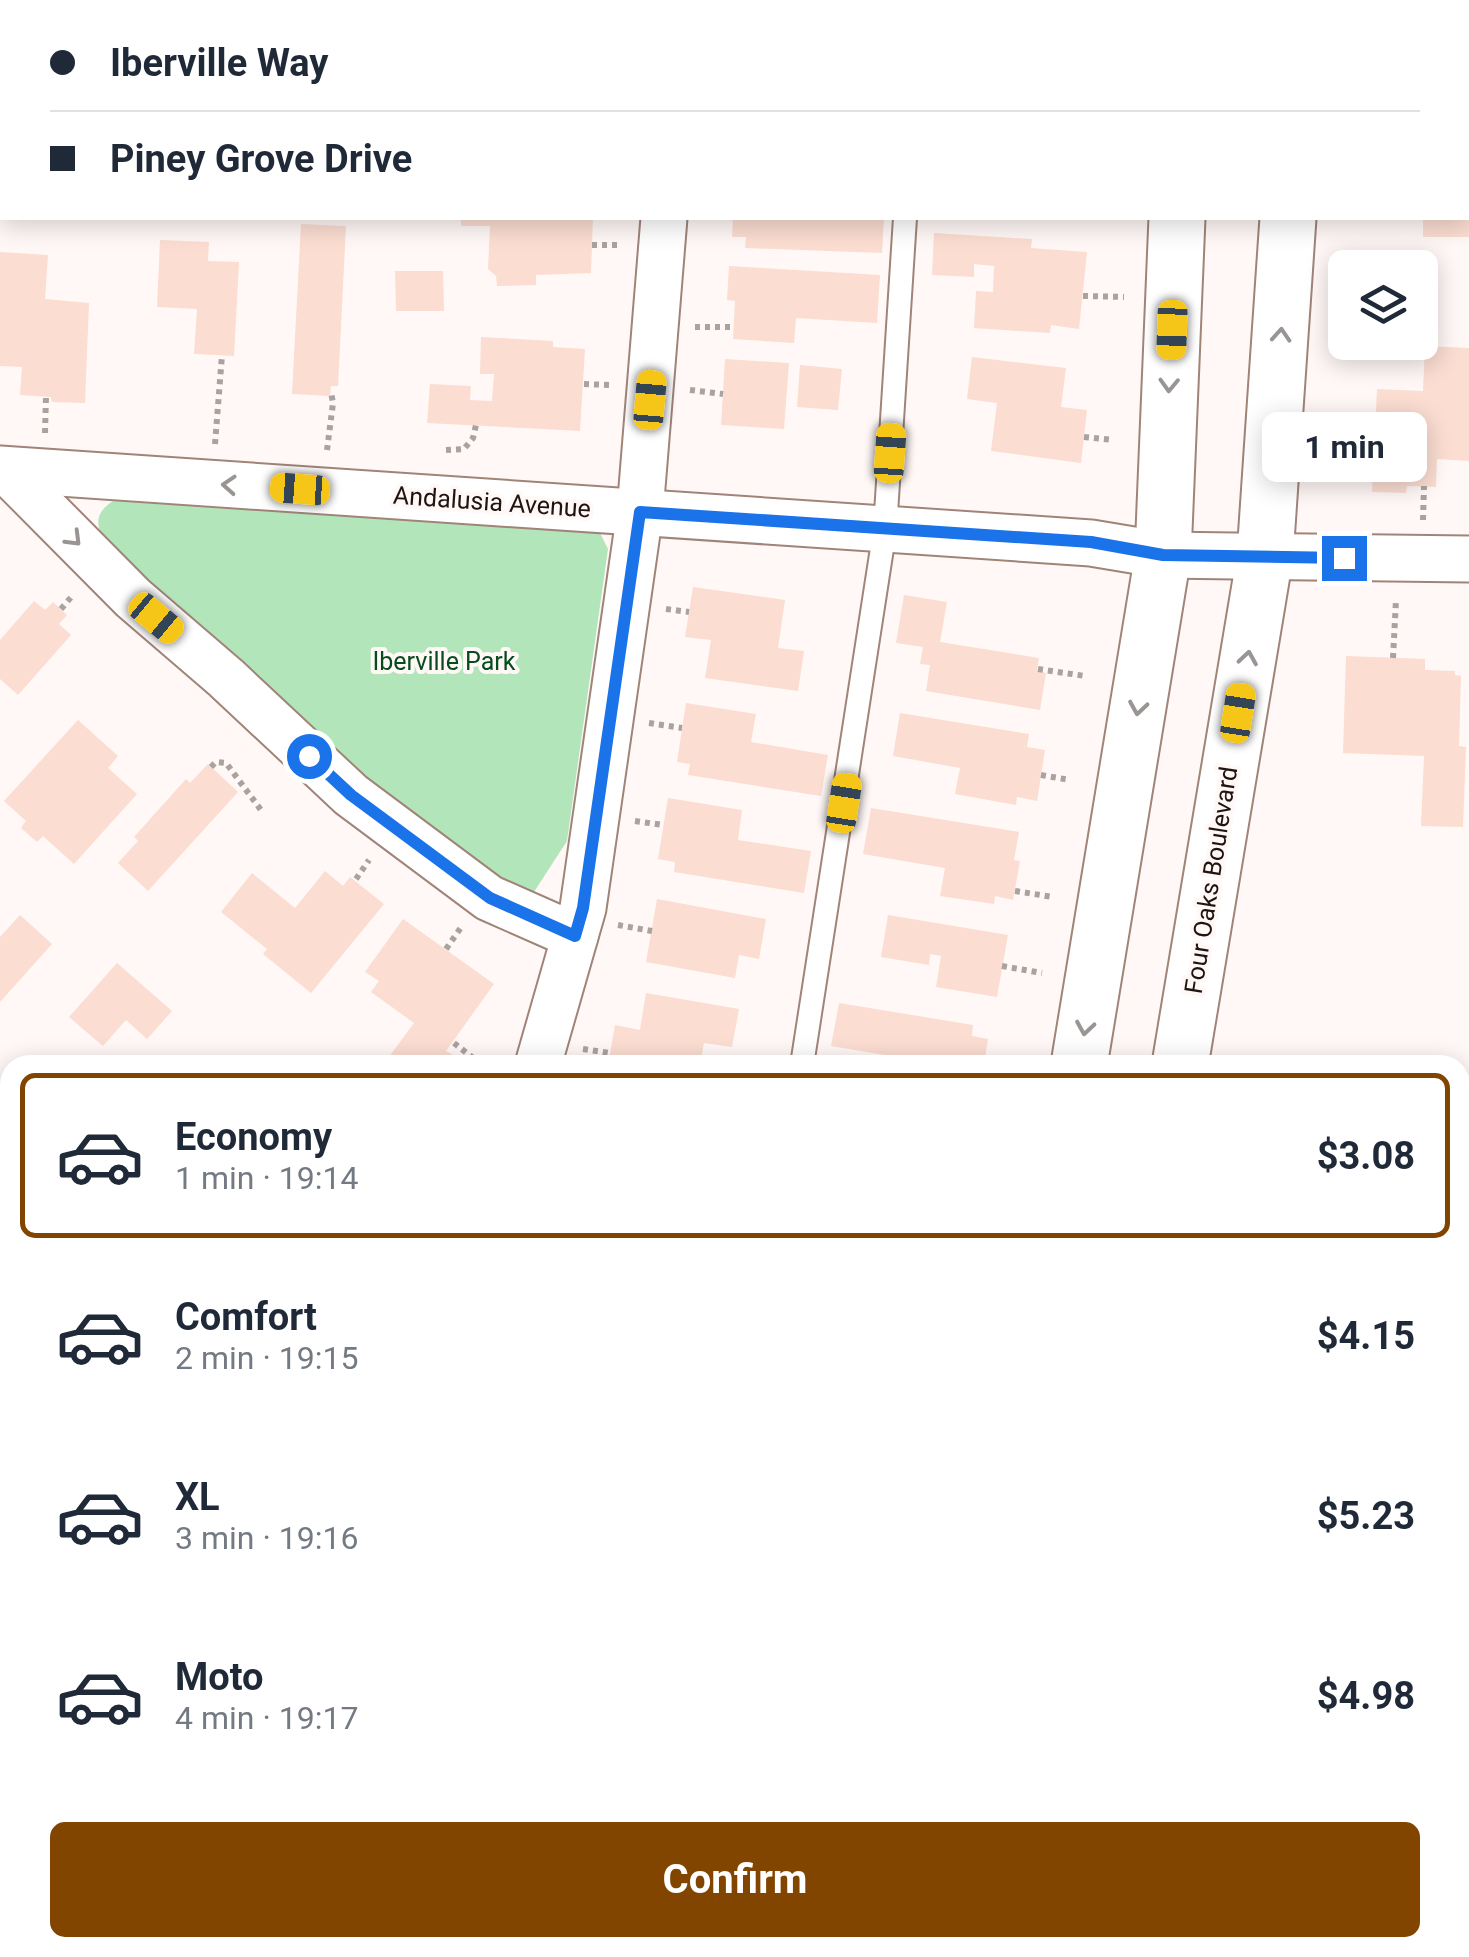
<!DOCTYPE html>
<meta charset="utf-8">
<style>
:root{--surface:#fff;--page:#f6f6f7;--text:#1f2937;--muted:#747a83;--line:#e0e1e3;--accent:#814500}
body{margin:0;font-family:Roboto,sans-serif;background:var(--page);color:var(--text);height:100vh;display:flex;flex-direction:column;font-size:38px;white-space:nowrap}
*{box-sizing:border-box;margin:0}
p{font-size:32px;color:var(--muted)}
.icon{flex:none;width:55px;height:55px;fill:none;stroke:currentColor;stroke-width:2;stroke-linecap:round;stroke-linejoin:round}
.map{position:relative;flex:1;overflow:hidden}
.sheet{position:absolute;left:0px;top:1055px;width:1470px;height:902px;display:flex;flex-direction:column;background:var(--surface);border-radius:30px 30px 0 0;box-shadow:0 5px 25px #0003}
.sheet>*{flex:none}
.hud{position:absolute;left:0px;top:0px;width:1470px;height:220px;box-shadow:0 5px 25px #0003;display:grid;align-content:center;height:220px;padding:0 50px;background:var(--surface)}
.controls{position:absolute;left:1328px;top:250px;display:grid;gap:20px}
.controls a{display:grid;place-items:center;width:110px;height:110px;border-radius:15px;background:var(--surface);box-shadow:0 5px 25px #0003;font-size:50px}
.end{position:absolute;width:45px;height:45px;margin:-22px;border:12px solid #1a73e8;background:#fff;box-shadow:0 0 0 5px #fff}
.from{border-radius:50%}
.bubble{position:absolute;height:70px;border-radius:15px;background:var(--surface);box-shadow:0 5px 25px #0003;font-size:32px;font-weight:700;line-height:70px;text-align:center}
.car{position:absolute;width:30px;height:60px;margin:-30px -15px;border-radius:12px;box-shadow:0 0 8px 2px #0007;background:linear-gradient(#f5c518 24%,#345 0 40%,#f5c518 0 76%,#345 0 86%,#f5c518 0)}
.hud b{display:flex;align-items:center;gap:35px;height:95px;font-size:38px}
.hud b+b{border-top:2px solid var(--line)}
.hud i{width:25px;height:25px;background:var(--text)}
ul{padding:18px 0 0;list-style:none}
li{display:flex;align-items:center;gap:30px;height:165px;margin:0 20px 15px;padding:0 30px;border:5px solid transparent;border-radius:15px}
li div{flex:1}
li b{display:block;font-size:38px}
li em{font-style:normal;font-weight:700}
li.on{border-color:var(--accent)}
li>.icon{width:90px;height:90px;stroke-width:1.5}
.button{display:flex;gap:20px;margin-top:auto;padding:20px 50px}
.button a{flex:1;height:115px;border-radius:15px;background:var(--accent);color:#fff;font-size:40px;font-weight:700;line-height:115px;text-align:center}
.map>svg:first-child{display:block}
</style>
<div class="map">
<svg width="1469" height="1957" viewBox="0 0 1469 1957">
<rect width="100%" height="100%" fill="#fff8f6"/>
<!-- green -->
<g fill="#b3e5bb">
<path d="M118,498L599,531L608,549L567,841L532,895L516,894L373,790L121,564C104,539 81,518 118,498Z"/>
<path d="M0,1599L10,1605V1948H549L564,1957H0Z"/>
</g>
<!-- building -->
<g fill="#fbddd1">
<path d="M461,218H593L591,273L536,275V285L497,286L496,276L488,269L490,226H461Z"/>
<path d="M733,218H884L882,253L745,248L746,237H732Z"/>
<rect x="1423" y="218" width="46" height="19"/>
<path d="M301,224L346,226L338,386H331L330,396L292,394Z"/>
<path d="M934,233L1032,239L1031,248L1087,252L1079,329L1051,325L1050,333L974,328L976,291L993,292L994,266L974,264V277L932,275Z"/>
<path d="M160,240L209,242L208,261L239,262L234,356L194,354L197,309L157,307Z"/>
<path d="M0,252L48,255L45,299L89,303L85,403L52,402L51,397L20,395L22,367L0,366Z"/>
<path d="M729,266L880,275L877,323L796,318L794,343L733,339L735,301L727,300Z"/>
<path d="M395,271H443L444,311H396Z"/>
<path d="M481,337L553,341V347L585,349L580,431L427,423L430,384L471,386L470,400L492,401L494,374H480Z"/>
<path d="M1425,346L1469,348V461L1437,459L1436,487L1407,486L1406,493L1372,492L1377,389L1423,391Z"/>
<path d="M972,357L1066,368L1061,407L1087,410L1081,463L991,451L997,403L967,399Z"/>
<path d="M725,359L789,363L784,429L721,425Z"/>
<path d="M800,365L842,369L838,410L797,407Z"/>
<path d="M693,587L785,600L778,648L804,651L798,691L705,678L711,640L685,637Z"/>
<path d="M904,595L947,602L940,642L1039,658L1037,671L1046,673L1040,710L926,691L930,665L920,664L923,647L896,643Z"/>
<path d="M34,601L45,610L53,602L67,615L59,624L71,635L18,695L0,679V640Z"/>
<path d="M1346,656L1425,659V670L1455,671V675L1461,676L1459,746L1466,747L1463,827L1421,826L1424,756L1343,753Z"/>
<path d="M686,703L756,714L751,742L828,755L821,796L688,775L690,764L677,762Z"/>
<path d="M900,713L1029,734L1027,747L1045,750L1037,801L1017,797L1016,805L955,794L960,768L893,756Z"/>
<path d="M78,720L118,756L108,768L137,794L74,864L43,836L37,842L21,828L26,821L4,801Z"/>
<path d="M208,764L238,792L148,891L118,863L138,841L134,837L186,779L190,783Z"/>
<path d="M668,798L742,810L738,840L811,851L804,893L674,872L675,862L658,859Z"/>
<path d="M871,808L1019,832L1014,860L1020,861L1013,900L995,896L994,904L940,896L945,868L863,854Z"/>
<path d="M325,871L343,886L350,877L384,904L311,993L263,954L267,949L221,912L252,873L295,908Z"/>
<path d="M657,899L766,919L759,959L739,955L735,978L646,962Z"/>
<path d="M20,915L52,944L0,1002V937Z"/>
<path d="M888,915L1008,935L997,997L936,987L941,956L930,954L929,965L881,957Z"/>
<path d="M403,919L494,984L446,1051L455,1056L448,1065H383L414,1023L371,992L379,981L365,972Z"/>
<path d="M117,963L172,1011L147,1039L126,1020L103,1046L69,1017Z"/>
<path d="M646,993L739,1009L732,1047L704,1043L700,1065H608L615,1025L640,1030Z"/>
<path d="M839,1003L973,1025L972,1036L988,1039L984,1065H908L909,1059L831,1046Z"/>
<path d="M0,1347L10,1354V1421L2,1433L10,1438V1518L0,1511Z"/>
</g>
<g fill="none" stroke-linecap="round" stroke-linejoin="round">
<!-- lane casing -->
<g stroke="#a08478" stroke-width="26">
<g id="lane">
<path d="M910,0V2"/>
<path d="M802,1065L885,529L905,218"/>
</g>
</g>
<!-- street casing -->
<g stroke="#a08478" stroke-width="49">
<g id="street">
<path d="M663,0V2"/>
<path d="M1465,0L1469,2"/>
<path d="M0,469L1091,543L1163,555L1469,559"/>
<path d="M6,470L133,598L226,678L351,795L489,898L575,936"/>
<path d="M538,1065L583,908L640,512L664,218"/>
<path d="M0,1229L10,1237"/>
</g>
</g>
<!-- secondary casing -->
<g stroke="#a08478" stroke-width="59">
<g id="secondary">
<path d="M1186,2V0"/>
<path d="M1289,2V0"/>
<path d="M1079,1065L1163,555L1177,218"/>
<path d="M1180,1065L1265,556L1288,218"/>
<path d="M971,1948L972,1957"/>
<path d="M1071,1957V1948"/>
</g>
</g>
<!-- path -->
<g stroke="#aaa29f" stroke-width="6" stroke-dasharray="5 5" stroke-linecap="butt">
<path d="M592,245H618"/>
<path d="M1083,296L1124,297"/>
<path d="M695,327H734"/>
<path d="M584,384L610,385"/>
<path d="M690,390L723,394"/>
<path d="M45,433L46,396"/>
<path d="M1084,437L1113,440"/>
<path d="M215,444L222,355"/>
<path d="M327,450L333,403L331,392"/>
<path d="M446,450L464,449L473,438L476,425"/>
<path d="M1423,520L1424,486"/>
<path d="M61,609L73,595"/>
<path d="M666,609L689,612"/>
<path d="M1393,658L1396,600"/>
<path d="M1038,669L1085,676"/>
<path d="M649,723L682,728"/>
<path d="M211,767L216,762L226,763L261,810"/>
<path d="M1041,775L1070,780"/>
<path d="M635,821L663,825"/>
<path d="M356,879L369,860"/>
<path d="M1015,891L1053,897"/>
<path d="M618,925L652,931"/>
<path d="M446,949L462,926"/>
<path d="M1002,966L1042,973"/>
<path d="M454,1043L482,1065"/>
<path d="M583,1049L610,1053"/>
<path d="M0,1297L10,1305"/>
<path d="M0,1672L10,1676"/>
<path d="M0,1846L10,1851"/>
<path d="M1460,1846L1469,1843"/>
<path d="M182,1948L202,1957"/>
<path d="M375,1948L383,1957"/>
</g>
<!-- lane -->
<use href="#lane" stroke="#fff" stroke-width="22"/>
<!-- street -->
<use href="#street" stroke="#fff" stroke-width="45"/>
<!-- secondary -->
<use href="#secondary" stroke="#fff" stroke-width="55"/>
</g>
<!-- one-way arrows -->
<defs><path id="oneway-chevron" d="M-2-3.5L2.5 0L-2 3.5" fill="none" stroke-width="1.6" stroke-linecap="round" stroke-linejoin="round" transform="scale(2.5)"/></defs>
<g stroke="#9a9593">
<use href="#oneway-chevron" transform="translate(1281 335) rotate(-86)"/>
<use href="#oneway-chevron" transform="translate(1169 385) rotate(92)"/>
<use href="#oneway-chevron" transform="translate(229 485) rotate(-176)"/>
<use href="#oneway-chevron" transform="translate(74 539) rotate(45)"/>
<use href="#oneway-chevron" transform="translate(1248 658) rotate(-81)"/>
<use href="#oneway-chevron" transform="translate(1138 708) rotate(99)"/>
<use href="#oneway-chevron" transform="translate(1085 1028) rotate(99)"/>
</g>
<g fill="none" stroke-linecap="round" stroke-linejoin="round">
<!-- route -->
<path stroke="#1a73e8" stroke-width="12" d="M309,756L351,795L490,898L575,936L583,908L640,512L1091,542L1163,555L1344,558"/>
</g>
<g text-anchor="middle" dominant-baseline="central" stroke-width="8" stroke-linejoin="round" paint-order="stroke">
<!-- street labels -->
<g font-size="25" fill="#1f1410" stroke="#fff8f6">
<text transform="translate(492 502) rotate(4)">Andalusia Avenue</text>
<text transform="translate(1211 880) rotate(-81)">Four Oaks Boulevard</text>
</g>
<!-- park labels -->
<g font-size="25" fill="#064c1f" stroke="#fff8f6">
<text x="444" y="661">Iberville Park</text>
</g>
</g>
</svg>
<div class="controls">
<a><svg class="icon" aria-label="layers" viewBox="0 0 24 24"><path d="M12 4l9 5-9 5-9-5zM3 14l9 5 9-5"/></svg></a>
</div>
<i class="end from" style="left:309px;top:756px"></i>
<i class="end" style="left:1344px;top:558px"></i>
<div class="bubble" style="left:1262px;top:412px;width:165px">1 min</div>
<i class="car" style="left:1172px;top:330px;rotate:182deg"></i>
<i class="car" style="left:650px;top:400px;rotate:5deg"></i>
<i class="car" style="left:890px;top:453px;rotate:4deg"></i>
<i class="car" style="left:300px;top:489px;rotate:274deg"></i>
<i class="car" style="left:156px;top:618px;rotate:130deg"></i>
<i class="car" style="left:1238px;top:713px;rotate:9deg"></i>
<i class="car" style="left:844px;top:803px;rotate:9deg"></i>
<div class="hud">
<b><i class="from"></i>Iberville Way</b>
<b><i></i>Piney Grove Drive</b>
</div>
<section class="sheet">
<ul>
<li class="on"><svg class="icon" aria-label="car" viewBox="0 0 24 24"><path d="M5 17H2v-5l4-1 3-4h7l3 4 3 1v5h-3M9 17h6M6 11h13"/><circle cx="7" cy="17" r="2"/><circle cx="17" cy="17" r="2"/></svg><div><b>Economy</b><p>1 min · 19:14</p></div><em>$3.08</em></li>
<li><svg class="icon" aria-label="car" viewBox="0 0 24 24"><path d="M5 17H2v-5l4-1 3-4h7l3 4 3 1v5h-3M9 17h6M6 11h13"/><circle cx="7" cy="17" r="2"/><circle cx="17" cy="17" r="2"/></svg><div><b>Comfort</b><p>2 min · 19:15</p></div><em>$4.15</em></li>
<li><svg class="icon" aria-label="car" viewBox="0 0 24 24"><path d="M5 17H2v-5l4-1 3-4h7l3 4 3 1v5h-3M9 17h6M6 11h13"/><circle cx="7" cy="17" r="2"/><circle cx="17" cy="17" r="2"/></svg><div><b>XL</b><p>3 min · 19:16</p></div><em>$5.23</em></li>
<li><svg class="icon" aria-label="car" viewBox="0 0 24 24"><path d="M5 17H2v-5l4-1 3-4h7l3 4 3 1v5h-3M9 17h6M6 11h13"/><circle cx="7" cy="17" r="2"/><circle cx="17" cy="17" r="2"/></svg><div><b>Moto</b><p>4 min · 19:17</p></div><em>$4.98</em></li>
</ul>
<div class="button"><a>Confirm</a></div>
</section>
</div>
